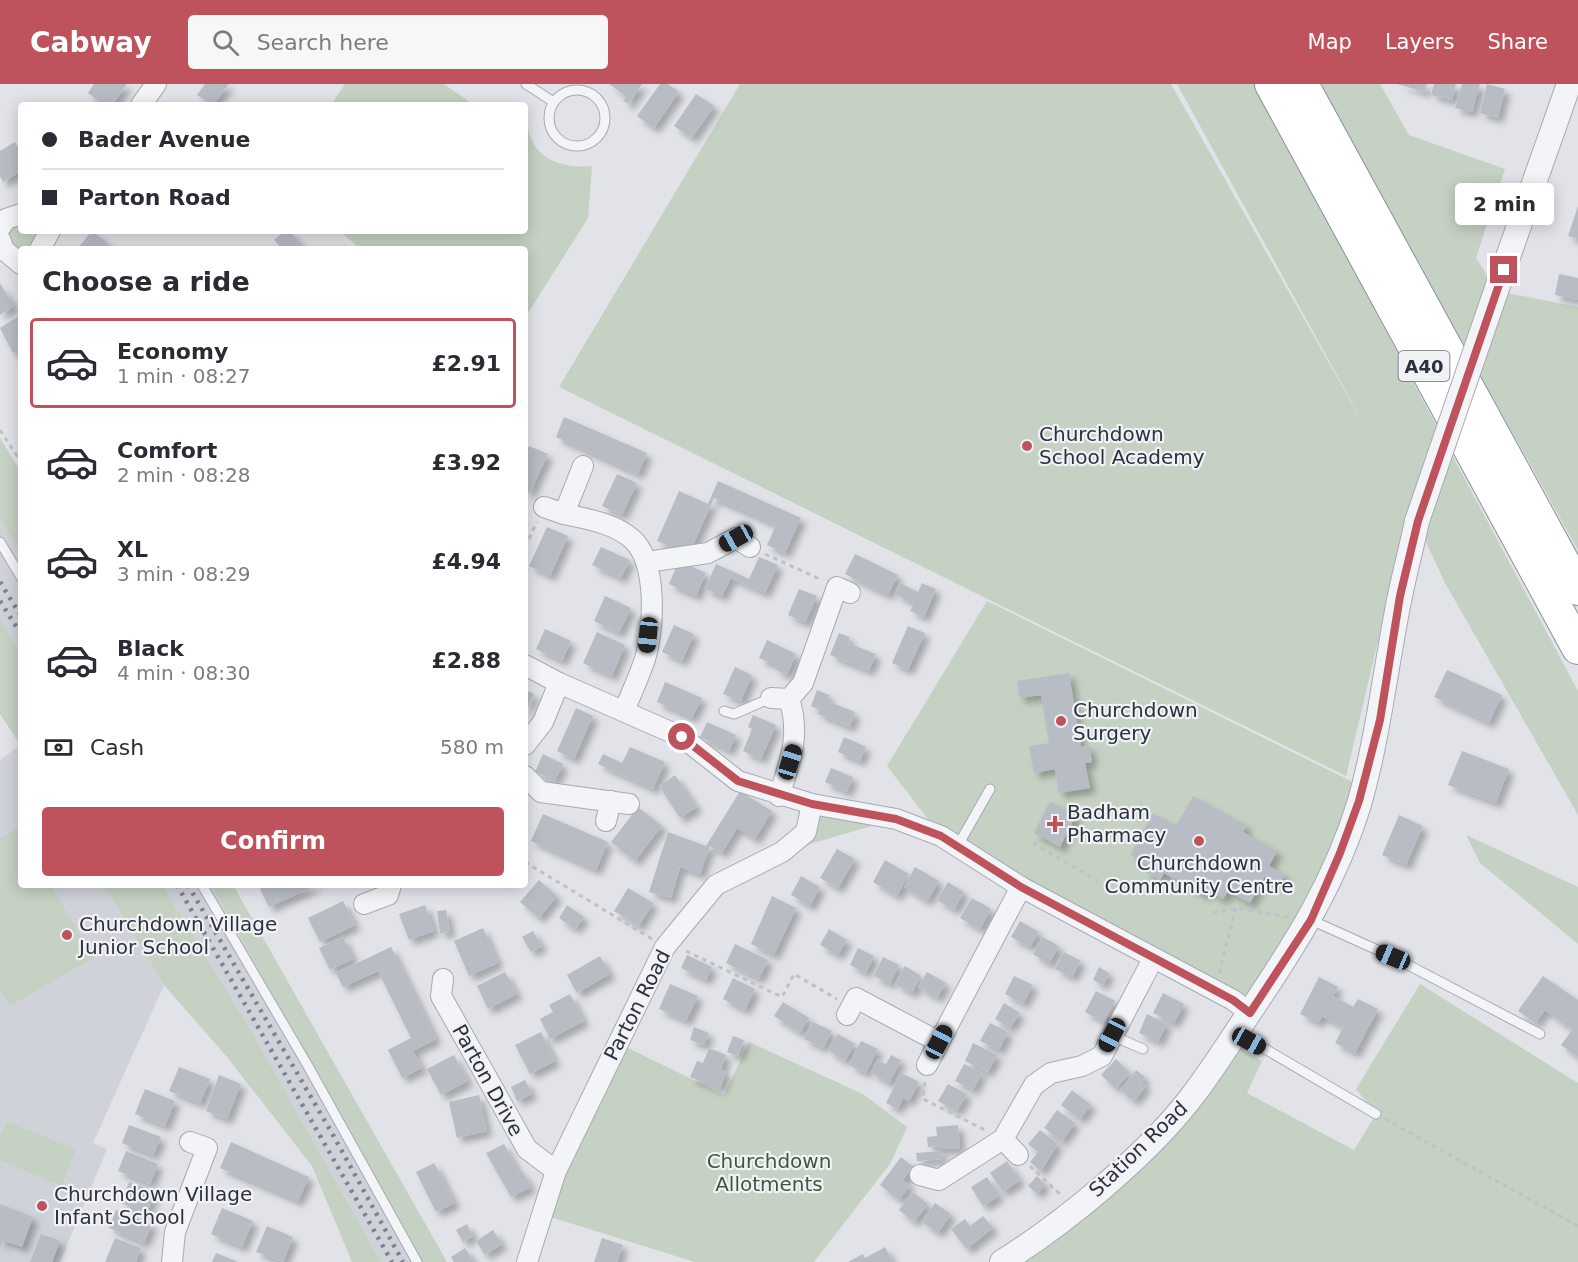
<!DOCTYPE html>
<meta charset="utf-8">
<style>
:root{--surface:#fff;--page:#f7f7f7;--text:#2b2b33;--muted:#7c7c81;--line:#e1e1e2;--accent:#bf535d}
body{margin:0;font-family:"DejaVu Sans",sans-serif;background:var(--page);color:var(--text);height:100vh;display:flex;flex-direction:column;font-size:22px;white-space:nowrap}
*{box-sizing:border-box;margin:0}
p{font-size:20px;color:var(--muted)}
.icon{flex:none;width:33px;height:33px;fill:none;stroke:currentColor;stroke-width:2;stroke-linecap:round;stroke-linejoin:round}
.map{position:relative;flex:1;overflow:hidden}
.drawer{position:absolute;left:18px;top:162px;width:510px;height:642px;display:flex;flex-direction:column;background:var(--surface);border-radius:6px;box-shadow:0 3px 15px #0003}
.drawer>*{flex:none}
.top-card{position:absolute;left:18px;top:18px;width:510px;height:132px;border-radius:6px;box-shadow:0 3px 15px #0003;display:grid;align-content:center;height:132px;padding:0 24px;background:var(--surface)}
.end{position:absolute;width:27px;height:27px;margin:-14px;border:8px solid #bf535d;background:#fff;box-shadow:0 0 0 3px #fff}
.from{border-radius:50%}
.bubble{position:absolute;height:42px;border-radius:6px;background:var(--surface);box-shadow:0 3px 15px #0003;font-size:20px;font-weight:700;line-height:42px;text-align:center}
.car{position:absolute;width:18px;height:36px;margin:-18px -9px;border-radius:8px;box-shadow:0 0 4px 2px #0007;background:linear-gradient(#222 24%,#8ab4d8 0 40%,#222 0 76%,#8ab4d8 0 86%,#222 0)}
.top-card b{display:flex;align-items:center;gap:21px;height:57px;font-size:22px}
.top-card b+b{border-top:2px solid var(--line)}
.top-card i{width:15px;height:15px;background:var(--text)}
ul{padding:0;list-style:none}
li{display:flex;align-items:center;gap:18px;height:90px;margin:0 12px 9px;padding:0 12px;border:3px solid transparent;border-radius:6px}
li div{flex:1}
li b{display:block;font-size:22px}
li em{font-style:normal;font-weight:700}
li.current{border-color:var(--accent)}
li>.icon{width:54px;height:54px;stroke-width:1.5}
h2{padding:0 24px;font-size:27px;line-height:72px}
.pay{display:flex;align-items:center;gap:15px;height:66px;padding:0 24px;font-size:22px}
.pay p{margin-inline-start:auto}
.button{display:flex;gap:12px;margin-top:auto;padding:12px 24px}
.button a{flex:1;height:69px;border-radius:6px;background:var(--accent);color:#fff;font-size:24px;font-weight:700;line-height:69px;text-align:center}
header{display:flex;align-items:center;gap:36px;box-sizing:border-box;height:84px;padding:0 30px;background:var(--accent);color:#fff}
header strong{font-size:28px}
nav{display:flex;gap:33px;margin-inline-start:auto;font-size:21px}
.search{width:420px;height:54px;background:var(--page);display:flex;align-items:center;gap:15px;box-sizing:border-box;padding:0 21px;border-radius:6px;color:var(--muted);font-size:22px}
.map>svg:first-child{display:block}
</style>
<header>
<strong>Cabway</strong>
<div class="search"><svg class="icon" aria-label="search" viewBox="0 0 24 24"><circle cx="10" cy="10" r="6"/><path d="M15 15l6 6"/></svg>Search here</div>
<nav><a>Map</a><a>Layers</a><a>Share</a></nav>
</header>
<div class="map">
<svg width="1578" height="1178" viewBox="0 0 1578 1178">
<defs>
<filter id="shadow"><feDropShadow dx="5.5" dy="5.5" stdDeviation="3" flood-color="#0004"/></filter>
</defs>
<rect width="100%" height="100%" fill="#e1e3e8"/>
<!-- built -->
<g fill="#cfd2d9">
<path d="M0,435L21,470V570L0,535Z"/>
<path d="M20,661L21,801H104L164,901L93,1059L107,1065L60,1178H0V676Z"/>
<path d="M162,801H211L422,1178H381L252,948Z"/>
</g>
<!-- green -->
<g fill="#c5d1c3">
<path d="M345,0H444L474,21H331Z"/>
<path d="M740,0H1171L1372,355L1177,0H1254L1578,607V731L1445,499L1410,423L1346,692L559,303Z"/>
<path d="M1317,0H1380L1409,51L1505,85L1476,174L1497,207L1578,223V466Z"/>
<path d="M525,30L527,31C526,71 557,86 592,82L588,134L525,234V165H361L339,147H525Z"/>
<path d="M21,130V147H50L40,165H21V180L4,166L6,135Z"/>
<path d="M0,354L21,388V470L0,435Z"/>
<path d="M987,517L1363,703L1250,929L941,752L887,682Z"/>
<path d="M0,535L21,570V662L0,630Z"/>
<path d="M812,720L896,735L782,768Z"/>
<path d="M18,744L21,749V801H51L93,874L10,922L0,905V755Z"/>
<path d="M1466,751L1578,803V860L1480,779Z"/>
<path d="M104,801H162L252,948L381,1178H352L312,1082L227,973L164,901Z"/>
<path d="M211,801H233L447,1178H422Z"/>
<path d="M1420,900L1578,999V1178H1002L1076,1125L1237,948L1249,957L1245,968L1262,977L1247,1009L1354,1066L1376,1030L1356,1005Z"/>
<path d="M749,958L863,1010L907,1043L890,1080L814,1178H695L541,1130L618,959L724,1011Z"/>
<path d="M7,1037L76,1066L61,1102L0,1076V1052Z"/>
</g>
<!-- building -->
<g fill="#b8bcc4" filter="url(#shadow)">
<path d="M94,0H127L112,21H104L88,9Z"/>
<path d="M205,0H229L213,21L197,11Z"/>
<path d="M609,0H642L629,20L623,17L626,12Z"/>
<path d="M660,0H668L679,8L654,44L637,32Z"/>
<path d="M1397,0H1427L1425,8Z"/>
<path d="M1434,0H1456L1452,16L1431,11Z"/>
<path d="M1462,0H1480L1472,28L1455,24Z"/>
<path d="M1487,0L1505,5L1498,34L1480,29Z"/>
<path d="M696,10L714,22L692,54L674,42Z"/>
<path d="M15,58L21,69V87L3,98L0,92V67Z"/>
<path d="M1578,122V155L1568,152Z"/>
<path d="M92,147L108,159L104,165H77Z"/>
<path d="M284,147H289L303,162L299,165H282L274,156Z"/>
<path d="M1559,190L1578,194V216L1555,211Z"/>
<path d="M0,199L14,222L0,231Z"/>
<path d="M20,231L21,265L13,269L0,244Z"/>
<path d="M564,333L647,369L638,390L556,353Z"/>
<path d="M529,362L548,370L530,409L525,407V371Z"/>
<path d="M617,390L637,399L622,431L602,422Z"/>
<path d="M718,397L801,434L785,469L767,461L776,441L714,414L689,470L657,457L679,407L708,420Z"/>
<path d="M547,443L568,452L550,492L529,482Z"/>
<path d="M601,463L630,476L621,494L592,481Z"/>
<path d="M855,470L898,491L888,511L845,490Z"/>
<path d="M759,473L778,481L765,509L731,494L722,512L705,505L716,480L749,495Z"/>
<path d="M679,477L706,489L696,512L669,500Z"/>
<path d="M900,499L918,508L922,499L936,505L924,533L910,527L914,519L895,510Z"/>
<path d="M799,505L817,512L805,539L788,531Z"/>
<path d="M605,512L631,524L619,549L594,537Z"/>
<path d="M674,541L694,550L682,577L662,568Z"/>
<path d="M908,542L925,549L908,586L892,579Z"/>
<path d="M545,545L571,557L562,577L536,565Z"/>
<path d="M597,548L625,561L612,592L583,579Z"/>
<path d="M839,549L850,553L848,559L876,570L869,587L830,571Z"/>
<path d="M767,556L796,570L787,591L776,586L778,582L759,574Z"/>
<path d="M735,583L752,591L741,617L723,610Z"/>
<path d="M1447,586L1502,611L1489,639L1434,613Z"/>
<path d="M1069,589L1081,663L1089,661L1092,678L1085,679L1090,704L1059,709L1055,685L1034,689L1029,662L1049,659L1041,611L1020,614L1017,597Z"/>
<path d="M665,598L702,614L692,634L657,618Z"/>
<path d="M525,606L534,610L525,629Z"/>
<path d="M817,606L829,611L827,617L855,628L850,643L818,630L820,626L811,622Z"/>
<path d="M576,624L593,632L574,675L557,667Z"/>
<path d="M753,631L776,641L761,675L743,667L752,645L748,643Z"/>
<path d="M707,638L736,651L729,667L700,653Z"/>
<path d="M844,653L866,663L860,677L838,668Z"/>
<path d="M630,663L665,678L653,705L598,680L603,670L622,679Z"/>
<path d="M1462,667L1509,685L1496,719L1448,701Z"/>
<path d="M543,670L563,680L555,697L535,688Z"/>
<path d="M831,684L853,693L847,708L825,698Z"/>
<path d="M675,691L697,723L680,734L659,702Z"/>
<path d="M740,707L772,727L755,755L737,744L722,769L710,762L700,790L680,783L671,814L649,808L668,748L706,762Z"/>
<path d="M1193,712L1247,742L1243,748L1277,767L1269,782L1285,791L1279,800L1265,792L1250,819L1228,807L1223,815L1207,806L1204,811L1164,789L1160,796L1145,788L1149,782L1130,771L1153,729L1176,742Z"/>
<path d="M1050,717L1076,731L1060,763L1034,749Z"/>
<path d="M638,723L662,742L635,777L611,758Z"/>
<path d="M543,730L608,758L596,786L531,757Z"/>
<path d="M1399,731L1423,742L1406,781L1382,771Z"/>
<path d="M837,765L855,775L838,804L820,794Z"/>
<path d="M885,776L909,790L897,812L873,798Z"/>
<path d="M915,783L939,797L927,817L904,803Z"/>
<path d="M801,792L820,803L810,822L791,811Z"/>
<path d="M539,796L557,812L539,834L520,818Z"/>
<path d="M948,798L964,808L954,826L937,816Z"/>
<path d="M269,801H318L269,823L260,805Z"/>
<path d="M628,804L653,819L639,842L614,827Z"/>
<path d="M772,812L796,824L774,871L751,860Z"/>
<path d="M972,814L991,825L980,845L960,834Z"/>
<path d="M343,817L355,841L320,858L308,834Z"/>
<path d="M425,821L434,847L409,856L399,830Z"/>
<path d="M567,821L584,833L575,845L559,834Z"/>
<path d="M446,826L450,848L440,849L437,827Z"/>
<path d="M1020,837L1039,848L1030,863L1011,853Z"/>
<path d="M483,844L498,879L469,892L454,857Z"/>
<path d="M829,845L847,856L838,871L820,861Z"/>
<path d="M533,847L542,862L531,868L522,853Z"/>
<path d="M343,853L353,875L330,886L319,864Z"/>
<path d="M1043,853L1059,862L1049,880L1033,870Z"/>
<path d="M735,860L768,876L759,895L726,879Z"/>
<path d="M391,863L436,955L413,967L422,984L402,994L388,966L411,954L378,887L343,903L336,889Z"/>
<path d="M858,864L874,872L866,889L850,881Z"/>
<path d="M1064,868L1081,877L1072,893L1055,885Z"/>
<path d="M687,871L712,883L706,896L681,884Z"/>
<path d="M600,872L610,890L577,909L567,891Z"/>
<path d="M883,873L899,881L890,900L874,892Z"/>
<path d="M905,882L921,892L912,909L895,900Z"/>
<path d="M1099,883L1109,889L1103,901L1093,896Z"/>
<path d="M505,888L517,910L488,925L477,902Z"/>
<path d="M927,888L946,899L937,914L918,903Z"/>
<path d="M1014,892L1033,901L1023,920L1005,910Z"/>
<path d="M1543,892L1578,916V973L1561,961L1572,946L1545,926L1536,939L1518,927Z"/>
<path d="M1319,893L1338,903L1333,912L1353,923L1358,915L1378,925L1355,969L1335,959L1343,944L1322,932L1318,939L1300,930Z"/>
<path d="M733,894L755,905L745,926L723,915Z"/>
<path d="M670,900L698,912L686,937L659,925Z"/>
<path d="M1096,907L1115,917L1104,938L1085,928Z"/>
<path d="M1163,909L1184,920L1174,939L1153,929Z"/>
<path d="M570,910L584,937L550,955L540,935L553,928L549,921Z"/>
<path d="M783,918L809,934L800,949L774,932Z"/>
<path d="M1004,919L1020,929L1010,944L995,935Z"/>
<path d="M1147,930L1167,940L1158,958L1139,949Z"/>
<path d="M813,938L832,947L823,964L804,955Z"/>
<path d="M990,939L1008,948L999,966L980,957Z"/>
<path d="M694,943L709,949L704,961L690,956Z"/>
<path d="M541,948L555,977L530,990L515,961Z"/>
<path d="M838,950L855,960L845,977L828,966Z"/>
<path d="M733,952L744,956L738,972L727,968Z"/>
<path d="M861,957L878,965L866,989L849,981Z"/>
<path d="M973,959L997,971L988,988L965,977Z"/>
<path d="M709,964L726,971L721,986L726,988L720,1005L690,993L697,977L703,979Z"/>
<path d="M454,971L468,997L441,1011L427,985Z"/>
<path d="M891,971L901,976L889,999L871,989L877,976L886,980Z"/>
<path d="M1116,975L1130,989L1116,1005L1101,991Z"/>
<path d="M964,980L982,989L973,1006L955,997Z"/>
<path d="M179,983L210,995L200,1019L169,1007Z"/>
<path d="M1136,986L1145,993L1141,998L1146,1002L1134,1017L1120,1006Z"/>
<path d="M901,989L919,998L909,1017L903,1014L898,1025L886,1019Z"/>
<path d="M219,991L241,1000L227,1035L206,1027Z"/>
<path d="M525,996L532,1010L517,1017L511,1003Z"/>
<path d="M948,1000L967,1010L957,1027L938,1017Z"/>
<path d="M145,1005L175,1017L165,1042L135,1030Z"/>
<path d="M1072,1006L1091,1021L1080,1035L1061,1021Z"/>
<path d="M479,1011L487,1047L457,1054L449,1018Z"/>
<path d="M1057,1026L1075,1039L1062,1057L1044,1044Z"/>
<path d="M129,1041L161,1053L153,1071L122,1059Z"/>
<path d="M958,1041L960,1064L938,1065V1062L928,1063L927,1053L937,1052L936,1043Z"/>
<path d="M1040,1046L1058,1060L1041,1087L1030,1078L1038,1068L1028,1060Z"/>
<path d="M231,1058L309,1093L298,1117L220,1084Z"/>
<path d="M504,1060L519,1089L522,1087L531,1103L511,1113L486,1069Z"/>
<path d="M126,1067L158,1080L150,1100L118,1087Z"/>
<path d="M942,1067V1075L917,1077L916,1069Z"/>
<path d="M901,1073L913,1083L903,1096L910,1102L899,1116L880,1101Z"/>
<path d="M1007,1077L1020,1096L1003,1108L990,1089Z"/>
<path d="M434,1079L455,1119L436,1128L416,1088Z"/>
<path d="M1037,1092L1045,1100L1037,1110L1028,1102Z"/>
<path d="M987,1093L999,1112L983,1122L971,1103Z"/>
<path d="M129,1098L155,1108L147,1129L121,1119Z"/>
<path d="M913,1108L928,1120L914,1138L899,1126Z"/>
<path d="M935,1119L951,1130L938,1149L922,1138Z"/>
<path d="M0,1120L33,1133L22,1163L3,1156L0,1164Z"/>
<path d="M222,1124L253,1137L242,1163L211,1150Z"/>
<path d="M116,1126L152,1140L144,1159L109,1144Z"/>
<path d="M983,1132L993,1144L967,1165L951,1145L965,1135L970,1142Z"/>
<path d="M467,1140L473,1152L463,1158L456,1146Z"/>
<path d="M267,1142L293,1153L283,1178L256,1168Z"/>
<path d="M493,1146L502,1160L485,1171L476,1157Z"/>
<path d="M41,1150L60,1157L52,1178H30Z"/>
<path d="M115,1154L141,1164L136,1178H105Z"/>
<path d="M602,1154L623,1161L617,1178H594Z"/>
<path d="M885,1163L893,1178H848L863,1170L865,1174Z"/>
<path d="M465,1164L474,1178H454L451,1173Z"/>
<path d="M216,1169L238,1178H212Z"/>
</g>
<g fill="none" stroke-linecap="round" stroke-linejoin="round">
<!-- service casing -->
<g stroke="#a7aab2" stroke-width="11">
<g id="service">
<path d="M526,0L552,17"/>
<circle cx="577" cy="34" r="28"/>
<path d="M0,458L21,493"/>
<path d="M724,627L734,630L771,614"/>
<path d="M957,763L990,705"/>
<path d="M202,801L308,982L417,1178"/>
<path d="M1311,836L1393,873L1540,950"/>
<path d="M1238,949L1376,1030"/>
<path d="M1113,952L1143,965"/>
</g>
</g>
<!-- minor casing -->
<g stroke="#a7aab2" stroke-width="22">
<g id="minor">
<path d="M141,21L156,0"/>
<path d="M0,144L6,135L21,130"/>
<path d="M0,155L4,166L21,180"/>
<path d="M40,165L50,147"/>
<path d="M583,382L564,430C587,435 614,439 632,455C658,478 654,545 645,575C639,593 631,610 624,627"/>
<path d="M544,423L564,430"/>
<path d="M647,478L708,469L736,454L750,463"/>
<path d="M525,581L559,599L682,653L738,697L812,720L896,735L941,752L1021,803L1233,916L1250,929"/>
<path d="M771,614L789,615C801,650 790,678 779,712"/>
<path d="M789,615L803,599L837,503L850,509"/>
<path d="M525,661L543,638L559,599"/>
<path d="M525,692L541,708L629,720"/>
<path d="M606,737L611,717"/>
<path d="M364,820L388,811L391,801"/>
<path d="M443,895L441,912L527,1065L556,1087"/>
<path d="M847,931L856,914L939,958"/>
<path d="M927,981L1021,803"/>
<path d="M1003,1055L1018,1071"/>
<path d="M920,1091L939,1096L1003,1055L1034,1001L1051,989L1082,982L1102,972L1153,875"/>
<path d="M172,1178L175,1148L207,1064L190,1058"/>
<path d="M527,1178L556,1087L665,863L716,801L782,768L806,748L812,720"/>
</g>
</g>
<!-- tertiary casing -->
<g stroke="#a7aab2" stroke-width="26">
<g id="tertiary">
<path d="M1496,207L1569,0"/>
<path d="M1002,1178C1063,1140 1145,1073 1190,1015C1211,988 1230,958 1249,929C1295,861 1336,797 1360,717C1379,649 1386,580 1400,512C1405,487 1412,462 1417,437"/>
</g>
</g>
<!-- trunk casing -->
<g stroke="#8a909d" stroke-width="34">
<g id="trunk">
<path d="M1271,0L1578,564"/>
<path d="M1302,0L1578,505"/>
</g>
</g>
<!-- path -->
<g stroke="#bfc1c7" stroke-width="3" stroke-dasharray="4.5 4.5" stroke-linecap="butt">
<path d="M0,346L17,372L21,370"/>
<path d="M525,463L537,438"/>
<path d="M765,470L822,496"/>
<path d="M1033,759L1098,797"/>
<path d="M525,778L652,855"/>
<path d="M1213,829L1236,824L1288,833"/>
<path d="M686,867L782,913L794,890L837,915"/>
<path d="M1219,889L1236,824"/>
<path d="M925,998L923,1015L985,1046"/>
<path d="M1385,1035L1578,1142"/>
<path d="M1030,1082L1063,1113"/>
</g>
<!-- service -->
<use href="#service" stroke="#f3f4f7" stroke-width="9"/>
<!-- minor -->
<use href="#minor" stroke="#f3f4f7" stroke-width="20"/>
<!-- tertiary -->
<use href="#tertiary" stroke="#f3f4f7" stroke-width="24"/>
<!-- trunk -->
<use href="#trunk" stroke="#fff" stroke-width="32"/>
<!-- rail -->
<g stroke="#7c8290" stroke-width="4.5" stroke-dasharray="3 6" stroke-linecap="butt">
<path d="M0,498L21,532"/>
<path d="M0,517L21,550"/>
<path d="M177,801L392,1178"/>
<path d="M188,801L333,1051L403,1178"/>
</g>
<!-- tertiary-bridge casing -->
<g stroke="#a7aab2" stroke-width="26" stroke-linecap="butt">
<path id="tertiary-bridge" d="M1417,437L1496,207"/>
</g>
<!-- tertiary-bridge -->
<use href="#tertiary-bridge" stroke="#f3f4f7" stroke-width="24"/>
</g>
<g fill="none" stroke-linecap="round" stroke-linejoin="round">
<!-- route -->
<path stroke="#bf535d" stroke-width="8" d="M682,653L738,697L812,720L896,735L941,752L1021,803L1233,916L1250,929L1311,836L1340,769L1359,717L1380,636L1400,512L1418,437L1504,186"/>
</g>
<!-- markers -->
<g fill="#bf535d" stroke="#f0f2f5" stroke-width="2">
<circle cx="1027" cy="362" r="6"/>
<circle cx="1061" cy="637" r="6"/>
<path d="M1052 731h6v6h6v6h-6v6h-6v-6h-6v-6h6z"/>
<circle cx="1199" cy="757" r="6"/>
<circle cx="67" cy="851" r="6"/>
<circle cx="42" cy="1122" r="6"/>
</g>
<g text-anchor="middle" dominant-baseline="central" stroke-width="4.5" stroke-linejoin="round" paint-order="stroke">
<!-- shield labels -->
<rect fill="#f0f2f5" stroke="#666b75" stroke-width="1.5" x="1398.5" y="267" width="51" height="30" rx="4.5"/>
<g font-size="18" font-weight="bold" fill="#2b313e">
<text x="1424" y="282">A40</text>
</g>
<!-- poi labels -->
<g font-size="20" fill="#2b313e" stroke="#f0f2f5" text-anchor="start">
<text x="1039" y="350">Churchdown<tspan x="1039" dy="23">School Academy</tspan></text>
<text x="1073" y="626">Churchdown<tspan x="1073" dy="23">Surgery</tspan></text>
<text x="1067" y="728">Badham<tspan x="1067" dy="23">Pharmacy</tspan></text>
<text x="1199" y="779" text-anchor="middle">Churchdown<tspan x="1199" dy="23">Community Centre</tspan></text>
<text x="79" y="840">Churchdown Village<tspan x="79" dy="23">Junior School</tspan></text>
<text x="54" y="1110">Churchdown Village<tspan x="54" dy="23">Infant School</tspan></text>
</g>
<!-- street labels -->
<g font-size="20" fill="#2b313e" stroke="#f0f2f5">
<text transform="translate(637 921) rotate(-63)">Parton Road</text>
<text transform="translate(488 996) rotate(61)">Parton Drive</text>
<text transform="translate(1138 1065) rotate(-44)">Station Road</text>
</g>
<!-- park labels -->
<g font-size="20" fill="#3e583a" stroke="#f0f2f5">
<text x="769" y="1077">Churchdown<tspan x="769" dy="23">Allotments</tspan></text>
</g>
</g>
</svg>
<i class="end from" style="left:682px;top:653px"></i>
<i class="end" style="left:1504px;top:186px"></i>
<div class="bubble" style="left:1455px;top:99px;width:99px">2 min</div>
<i class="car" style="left:736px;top:454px;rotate:241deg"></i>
<i class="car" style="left:648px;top:551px;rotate:186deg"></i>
<i class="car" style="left:790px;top:678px;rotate:17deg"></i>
<i class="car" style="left:1393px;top:873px;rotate:293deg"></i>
<i class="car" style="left:1112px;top:951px;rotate:208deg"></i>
<i class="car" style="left:1249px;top:957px;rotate:119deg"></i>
<i class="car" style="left:939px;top:958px;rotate:28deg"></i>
<div class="top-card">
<b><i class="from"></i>Bader Avenue</b>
<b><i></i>Parton Road</b>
</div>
<section class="drawer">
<h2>Choose a ride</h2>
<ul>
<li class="current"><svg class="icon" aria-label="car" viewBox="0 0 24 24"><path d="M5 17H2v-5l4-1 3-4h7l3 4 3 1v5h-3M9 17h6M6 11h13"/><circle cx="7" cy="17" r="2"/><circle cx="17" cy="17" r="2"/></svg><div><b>Economy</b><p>1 min · 08:27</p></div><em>£2.91</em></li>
<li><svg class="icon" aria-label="car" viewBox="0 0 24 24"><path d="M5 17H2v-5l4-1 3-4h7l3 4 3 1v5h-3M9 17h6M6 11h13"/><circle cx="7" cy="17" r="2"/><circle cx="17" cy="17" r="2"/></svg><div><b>Comfort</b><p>2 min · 08:28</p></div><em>£3.92</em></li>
<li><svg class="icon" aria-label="car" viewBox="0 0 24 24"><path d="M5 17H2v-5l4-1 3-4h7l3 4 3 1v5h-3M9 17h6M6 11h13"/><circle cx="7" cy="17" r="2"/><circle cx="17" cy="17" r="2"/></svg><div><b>XL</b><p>3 min · 08:29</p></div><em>£4.94</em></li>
<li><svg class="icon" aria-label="car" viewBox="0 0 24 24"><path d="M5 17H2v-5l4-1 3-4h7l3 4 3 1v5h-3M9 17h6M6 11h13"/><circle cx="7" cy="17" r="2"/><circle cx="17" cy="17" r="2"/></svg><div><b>Black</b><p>4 min · 08:30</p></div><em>£2.88</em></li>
</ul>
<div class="pay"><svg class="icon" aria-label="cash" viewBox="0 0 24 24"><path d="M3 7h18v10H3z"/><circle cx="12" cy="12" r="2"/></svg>Cash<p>580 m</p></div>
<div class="button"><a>Confirm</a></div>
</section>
</div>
